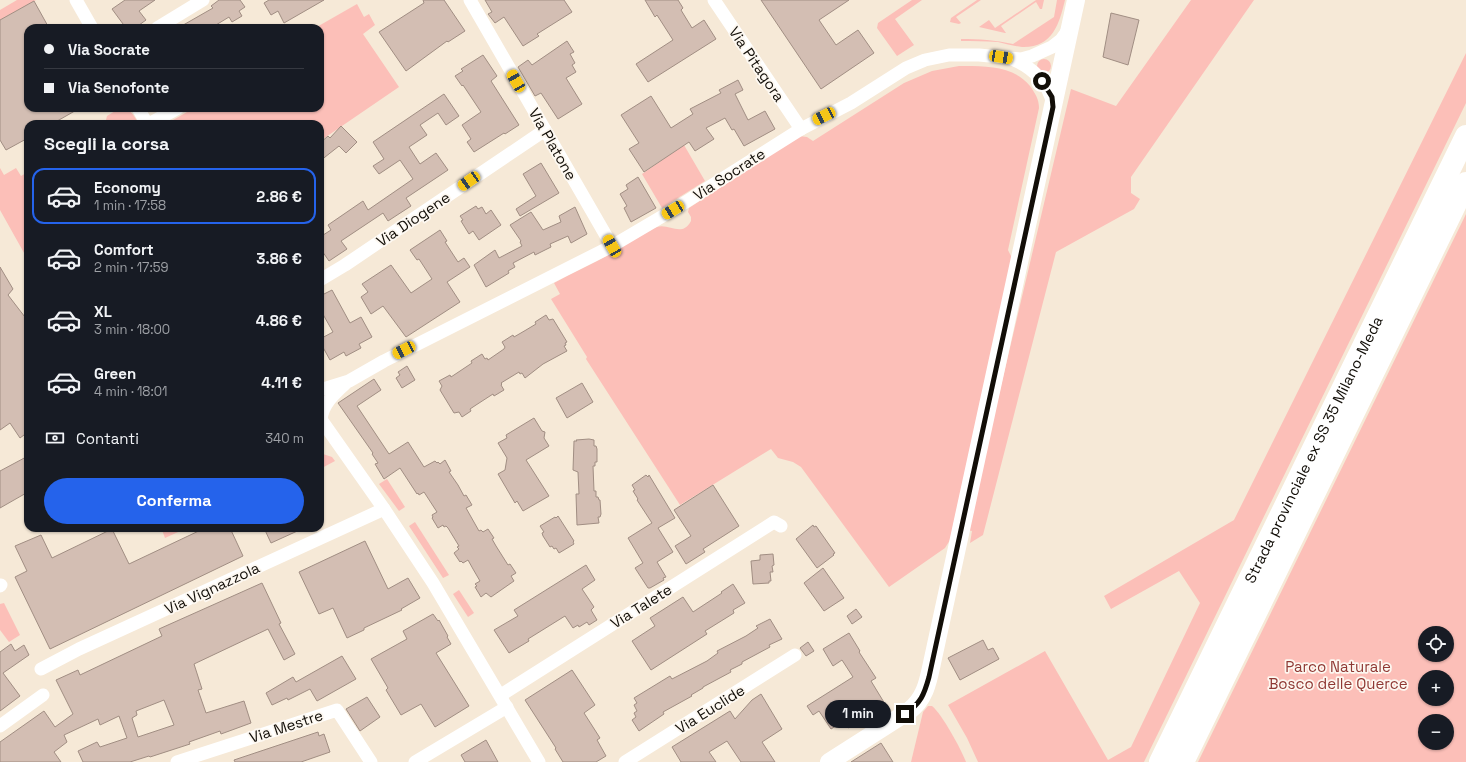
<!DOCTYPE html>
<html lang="it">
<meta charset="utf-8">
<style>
:root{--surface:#171b24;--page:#20242c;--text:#f1f3f6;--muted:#9ea1a6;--line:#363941;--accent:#2563eb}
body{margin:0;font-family:"Space Grotesk",sans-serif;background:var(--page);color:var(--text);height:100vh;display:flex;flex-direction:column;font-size:15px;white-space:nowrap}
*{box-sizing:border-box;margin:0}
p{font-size:13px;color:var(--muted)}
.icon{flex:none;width:22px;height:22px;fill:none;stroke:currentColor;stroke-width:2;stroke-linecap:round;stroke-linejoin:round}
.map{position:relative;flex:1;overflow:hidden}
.drawer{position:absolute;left:24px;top:120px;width:300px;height:412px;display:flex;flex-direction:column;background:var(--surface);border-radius:12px;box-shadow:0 1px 3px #0004}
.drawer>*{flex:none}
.banner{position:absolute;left:24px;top:24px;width:300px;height:88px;border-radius:12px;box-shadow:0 1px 3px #0004;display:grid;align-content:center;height:88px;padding:0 20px;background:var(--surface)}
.buttons{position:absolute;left:1418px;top:626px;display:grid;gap:8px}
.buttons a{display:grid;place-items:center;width:36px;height:36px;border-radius:50%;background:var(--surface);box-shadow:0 1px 3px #0004;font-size:20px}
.end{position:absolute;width:18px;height:18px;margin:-9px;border:5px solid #120e08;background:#fff;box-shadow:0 0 0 2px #fff}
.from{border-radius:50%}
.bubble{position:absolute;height:28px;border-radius:14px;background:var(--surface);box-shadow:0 1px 3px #0004;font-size:13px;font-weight:700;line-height:28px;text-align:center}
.car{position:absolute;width:12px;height:24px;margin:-12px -6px;border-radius:5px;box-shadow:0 0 3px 1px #0007;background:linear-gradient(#f5c518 24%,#345 0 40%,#f5c518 0 76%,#345 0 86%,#f5c518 0)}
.banner b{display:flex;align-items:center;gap:14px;height:38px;font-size:15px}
.banner b+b{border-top:1px solid var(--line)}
.banner i{width:10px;height:10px;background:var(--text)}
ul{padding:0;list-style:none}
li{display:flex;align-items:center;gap:12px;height:56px;margin:0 8px 6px;padding:0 12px;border:2px solid transparent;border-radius:12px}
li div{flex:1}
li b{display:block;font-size:15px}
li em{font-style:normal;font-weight:700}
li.current{border-color:var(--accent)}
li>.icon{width:36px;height:36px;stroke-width:1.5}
h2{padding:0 20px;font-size:18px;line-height:48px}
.pay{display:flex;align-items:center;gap:10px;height:44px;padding:0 20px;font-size:15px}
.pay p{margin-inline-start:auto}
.cta{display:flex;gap:8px;margin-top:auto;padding:8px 20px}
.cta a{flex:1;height:46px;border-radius:24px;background:var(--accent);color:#fff;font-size:16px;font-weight:700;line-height:46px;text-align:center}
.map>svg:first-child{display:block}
</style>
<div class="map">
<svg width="1466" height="762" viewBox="0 0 1466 762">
<rect width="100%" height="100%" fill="#f6e9d7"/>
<!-- green -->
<g fill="#fcbfb8" fill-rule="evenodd">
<path d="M17,0H36L0,20V10Z"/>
<path d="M912,0H922L895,19L914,45L897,56L877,28L878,23Z"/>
<path d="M977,0H981L956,17L961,23L959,24L950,22L951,18Z"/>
<path d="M1036,0H1044L1042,9H1040L1036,2L1001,26L1006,33H1005L979,27L989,20L995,28Z"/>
<path d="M1057,0H1065C1059,25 1052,48 1022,47C1014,46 1006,44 998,42C985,41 973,41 961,41V39C979,39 995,40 1013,44L1054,17Z"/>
<path d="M1191,0H1254L1131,177V193L1140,199L1134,209L1056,252L983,535L970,543L972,531L967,530L1071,89L1116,106Z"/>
<path d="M357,4L364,17L369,14L375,25L363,34L399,87L320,141V124H166L194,108H320V28H315Z"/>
<path d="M1466,53V103L1144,762H978L967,738L948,705L1045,651L1108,760L1131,747L1200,603L1179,571L1111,609L1104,596L1234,520Z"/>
<circle cx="1044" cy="66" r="7"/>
<path d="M959,66C984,66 1013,65 1030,86C1035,93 1039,99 1039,108L1008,250L1012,258L950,540L945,548L889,587L801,467L793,462L778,458L771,449L680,505L586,359L587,357L551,299L560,294L554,283C573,272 593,264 612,253C624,246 645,230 657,227C669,223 682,238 691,221V217L688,212L689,208L799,136L807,137L813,141L904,83L932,71Z"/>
<path d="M120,108C131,108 134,116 139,124H105L107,116Z"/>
<path d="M684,145L705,181L662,208L642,174Z"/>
<path d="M0,168L4,175L16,168L21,176L28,172V260L0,210Z"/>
<path d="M1466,214V762H1198ZM1425,633H1447V655H1425ZM1425,677H1447V699H1425ZM1425,721H1447V743H1425Z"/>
<path d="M320,453L332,457L335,461L320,469Z"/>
<path d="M387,479L405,507L399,511L379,484Z"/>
<path d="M415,522L449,575L443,578L409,526Z"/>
<path d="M168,528H187L165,538L162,530Z"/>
<path d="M459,590L474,613L468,617L453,594Z"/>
<path d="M4,603L20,635L9,642L0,630V604Z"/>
<path d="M928,706H932C942,714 961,749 966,762H911L923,712Z"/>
</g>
<!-- building -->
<g fill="#d3beb3" stroke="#a18e83" fill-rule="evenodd">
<path d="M125,0H155L139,11L146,20L135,28H126L112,9Z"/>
<path d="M219,0H240L245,7L239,11L242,16L232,22L229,17L211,28H178L213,8L211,6Z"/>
<path d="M269,0H324L284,23L278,11L271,15L264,3Z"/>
<path d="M423,0H444L465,31L448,42L447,41L406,71L379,32L424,3Z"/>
<path d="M485,0H564L572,12L537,34L539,36L523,46L504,17L495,23L488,14L492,12Z"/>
<path d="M645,0H678L683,8L681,10L692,28L704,20L716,39L648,82L636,64L673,40L657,15L655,17Z"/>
<path d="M761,0H849L819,20L836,45L858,30L874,53L821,89Z"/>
<path d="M34,1L49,28H28V108H80L52,124H28V138L6,150L0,140V20Z"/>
<path d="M1111,13L1139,20L1128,65L1103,57Z"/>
<path d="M567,41L574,52L570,54L575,63L572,65L576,72L566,78L582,104L558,119L541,93L535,96L518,67L528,60L532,65Z"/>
<path d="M483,55L497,76L491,81L519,125L505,134L504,133L474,152L467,142L471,139L462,125L481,112L463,85L462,86L455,76L463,71L461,69Z"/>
<path d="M738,80L743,90L735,94L748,120L765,111L775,129L744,146L734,129L732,130L725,118L706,128L714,139L695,151L689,142L644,172L629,149L639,143L621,115L651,96L671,128L693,114L690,109L721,93L719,90Z"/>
<path d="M444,94L459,116L446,125L438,113L420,125L427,135L409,147L420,164L436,153L448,170L406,198L411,206L388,221L383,213L341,241L347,249L329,261L320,248V237L331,230L328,225L363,201L368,210L413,179L400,160L379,174L373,166L384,159L373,142Z"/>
<path d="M341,126L357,142L346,153L339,146L320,161V143L328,136L330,138Z"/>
<path d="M541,163L559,193L520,216L516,209L536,196L523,174Z"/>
<path d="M638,177L656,208L631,222L624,208L627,206L620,194L628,189L626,185Z"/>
<path d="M476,206L478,209L482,207L486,214L491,210L501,225L479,240L473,231L469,234L461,221L463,220L460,216Z"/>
<path d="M575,207L587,234L571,243L568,236L550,244L551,247L535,255L534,252L513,263L515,267L508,271L509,273L486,287L474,265L495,250L499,258L522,246L520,242L521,241L510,225L531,212L543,230L561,222L559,216Z"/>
<path d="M440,230L447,241L445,242L458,262L464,258L470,267L447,282L460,302L406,337L383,306L371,314L361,297L368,292L362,284L391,265L411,293L432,279L419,259L417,260L410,250Z"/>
<path d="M0,267L13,289L8,295L28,321V432L20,438L10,423L0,430Z"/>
<path d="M332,290L350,323L361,317L372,337L359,344L361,348L346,356L344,352L330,360L320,342V339L333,332L320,309V296Z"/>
<path d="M546,315L549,320L553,319L567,342L565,343L566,345L564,346L567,351L543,364L525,378L522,373L520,374L519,372L501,383L502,384L501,385L504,390L494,396L493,394L476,405L470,409L471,411L462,417L459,412L454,413L440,390L442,386L439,381L450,375L451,377L472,363L471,361L482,354L485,359L487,358L488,360L504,349L505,347L502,342L513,335L514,337L526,330L536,324L535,322Z"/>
<path d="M407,366L415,380L402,388L396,378L400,375L398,372Z"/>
<path d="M374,379L381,390L357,406L389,454L408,442L424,467L435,461L437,463L438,462L440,464L445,460L451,471L449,472L458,485L464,496L466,495L472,505L466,508L479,531L481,530L483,532L488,529L494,538L492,539L496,546L508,565L510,564L516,573L511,576L514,581L491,597L486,593L481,597L475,587L477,586L475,584L480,581L473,569L468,560L463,563L461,561L460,562L454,553L459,549L457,547L459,546L448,528L446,526L444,527L443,525L438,528L432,518L433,517L432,515L437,512L424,492L419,495L418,493L417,494L400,468L384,479L375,464L378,463L372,454L373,453L338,403Z"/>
<path d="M582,383L593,402L567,418L556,398Z"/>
<path d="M534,418L542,431L545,432L544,438L549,446L526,460L549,496L523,511L517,501L515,503L498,474L505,470L507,458L498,443L507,438L506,435Z"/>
<path d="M589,439L594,440V446H596L597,449V462H595V466H593L594,491H596V497H598L599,500H600L601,514L600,517H598L599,523L577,525L576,494H579L578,472L573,470L574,441H577L576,440Z"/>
<path d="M28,456V492L0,508V471Z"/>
<path d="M646,475L648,477L649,475L675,518L658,528L673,552L657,562L666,577L663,578L664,580L650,588H648L635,568L643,563L628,538L652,523L637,500L638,499L633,491L635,490L632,485Z"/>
<path d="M713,485L739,526L703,549L705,552L686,564L675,546L691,536L674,510Z"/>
<path d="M558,516L574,541L573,542L574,544L559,553L556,548L554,549L552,546L550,547L543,536L542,533L544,532L540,526L555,517L556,518Z"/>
<path d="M813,525L814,527L816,526L835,553L833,554L834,555L817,568L796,539Z"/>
<path d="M205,528H230L243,556L50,649L15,577L27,571L15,546L41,535L52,558L112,529L129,564Z"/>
<path d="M264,528H304L271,543Z"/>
<path d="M365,541L388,589L408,578L420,598L401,609L402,610L364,628V630L347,638L333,608L319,614L299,572Z"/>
<path d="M773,554L774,565L772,566L773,572H770L771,581H769V583L753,584L751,561L760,560V555Z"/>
<path d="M586,565L595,580L582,589L594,607L591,610L597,620L589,625L587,622L579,627L578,625L573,628L565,616L528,639L529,641L509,653L494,630L518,616L514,610Z"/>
<path d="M823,568L844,598L824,611L804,583Z"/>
<path d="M262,583L281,623L279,624L295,654L284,660L268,629L194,664L202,689L198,690L206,713L244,701L251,723L221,734L220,731L189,742L190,744L150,757L149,756L130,762H83L78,751L97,742L100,747L127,738L119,716L100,725L98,719L64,735L67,742L54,752L61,762H0V742L44,711L55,727L73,714L56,680L78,670L80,675L162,636L159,629ZM164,700L174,725L138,737L132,718L137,715L136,711Z"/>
<path d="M733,584L745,603L733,610L734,613L705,631L707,634L651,670L632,641L655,626L650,618L683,597L693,612L722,593L721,592Z"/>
<path d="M856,609L862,617L852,624L847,616Z"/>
<path d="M433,614L438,621L439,620L448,636L447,637L451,644L436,653L469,706L435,727L421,704L401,715L386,690L388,688L371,659L407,639L403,631Z"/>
<path d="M770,619L782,639L769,645L770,647L742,662V664L730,670L731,672L703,687V688L691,695L692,696L663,712L664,714L639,731L632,720L636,717L634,713L637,711L634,705L637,703L634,698L670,676L672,679L707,661L718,653L717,651L746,636L758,628L756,626Z"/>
<path d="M849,633L860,651L859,652L876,678L871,681L885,704L848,728L844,721L831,729L819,711L813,715L807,706L853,677L842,660L833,666L823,649Z"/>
<path d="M983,640L988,650L993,648L999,659L960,680L948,658Z"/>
<path d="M808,642L814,651L806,656L800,648Z"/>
<path d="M11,644L15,651L24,645L29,655L3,673L20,696L0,711V652Z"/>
<path d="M342,656L356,679L317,701L310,689L288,700L287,698L272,705L266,693L293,677L296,682Z"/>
<path d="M572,670L595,705L584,713L600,738L597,740L606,756L596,762H563L555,749L556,748L525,700Z"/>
<path d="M761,694L782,729L762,742L775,762H741L727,741L709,752L716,762H681L672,747L730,711L735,719L752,700Z"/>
<path d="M367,697L380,717L360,731L346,709Z"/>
<path d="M318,732L319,736L324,734L330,752L301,762H235L234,760Z"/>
<path d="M486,740L498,762H465L461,755Z"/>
<path d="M881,743L893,762H851Z"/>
</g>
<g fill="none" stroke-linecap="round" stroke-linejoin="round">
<!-- street -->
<g stroke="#fff" stroke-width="13">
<path d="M76,0L92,28"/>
<path d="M470,0L612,246"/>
<path d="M714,0L801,129"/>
<path d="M157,28L203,0"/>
<path d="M1012,59C1032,67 1049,83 1053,105"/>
<path d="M138,108L147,124"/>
<path d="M149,124L178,108"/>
<path d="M320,280L345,265L545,130"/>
<path d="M320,390L349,381L384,361L612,246L673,210L801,129L851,103L906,68L925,60L949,55H979L1021,59L1032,56L1052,47L1061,40L1068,30"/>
<path d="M320,418L384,509L433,583L539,762"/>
<path d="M321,420C322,405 334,394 345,384"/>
<path d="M0,586L1,585"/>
<path d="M41,669L79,649L384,509"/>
<path d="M501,695L774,522L781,526"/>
<path d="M0,726L43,695"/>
<path d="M177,762L337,710L371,762"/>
<path d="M415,762L507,707"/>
<path d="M625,762L795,655"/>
</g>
<!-- secondary -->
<path stroke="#fff" stroke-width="18" d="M829,762L909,711C925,699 928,682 932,663L1076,0"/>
<!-- highway -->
<g stroke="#fff" stroke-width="22">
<path id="s1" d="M1160,762L1466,136"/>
<path d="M1183,762L1466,183"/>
</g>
</g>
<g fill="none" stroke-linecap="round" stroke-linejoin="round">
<!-- route -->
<path stroke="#120e08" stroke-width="5" d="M905,714C921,703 924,695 929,677L1053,107L1052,97L1042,81"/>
</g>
<g text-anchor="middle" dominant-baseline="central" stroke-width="3.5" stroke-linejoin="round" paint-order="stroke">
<!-- street labels -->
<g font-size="15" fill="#120e08" stroke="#fdf8f1">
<text transform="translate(757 64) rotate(56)">Via Pitagora</text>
<text transform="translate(553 144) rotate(60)">Via Platone</text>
<text transform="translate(729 174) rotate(-33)">Via Socrate</text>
<text transform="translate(413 219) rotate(-34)">Via Diogene</text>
<text stroke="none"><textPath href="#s1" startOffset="348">Strada provinciale ex SS 35 Milano-Meda</textPath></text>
<text transform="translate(212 588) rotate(-25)">Via Vignazzola</text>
<text transform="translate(641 606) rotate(-32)">Via Talete</text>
<text transform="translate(710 709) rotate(-32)">Via Euclide</text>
<text transform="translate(286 726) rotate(-18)">Via Mestre</text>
</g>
<!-- park labels -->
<g font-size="15" fill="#8f3833" stroke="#fdf8f1">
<text x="1338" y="666">Parco Naturale<tspan x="1338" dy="17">Bosco delle Querce</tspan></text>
</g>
</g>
</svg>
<div class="buttons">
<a><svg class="icon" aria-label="locate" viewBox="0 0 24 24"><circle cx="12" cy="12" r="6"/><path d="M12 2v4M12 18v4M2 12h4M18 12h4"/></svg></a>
<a>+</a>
<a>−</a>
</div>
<i class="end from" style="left:1042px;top:81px"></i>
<i class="end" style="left:905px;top:714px"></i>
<div class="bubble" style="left:825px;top:700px;width:66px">1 min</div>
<i class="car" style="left:1001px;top:57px;rotate:99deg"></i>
<i class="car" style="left:516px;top:81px;rotate:330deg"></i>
<i class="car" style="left:824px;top:116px;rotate:244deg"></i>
<i class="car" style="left:469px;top:181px;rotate:236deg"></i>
<i class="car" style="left:673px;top:210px;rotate:239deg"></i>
<i class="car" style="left:612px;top:246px;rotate:330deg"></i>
<i class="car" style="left:404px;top:350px;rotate:243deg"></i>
<div class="banner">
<b><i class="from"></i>Via Socrate</b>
<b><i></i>Via Senofonte</b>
</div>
<section class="drawer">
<h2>Scegli la corsa</h2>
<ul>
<li class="current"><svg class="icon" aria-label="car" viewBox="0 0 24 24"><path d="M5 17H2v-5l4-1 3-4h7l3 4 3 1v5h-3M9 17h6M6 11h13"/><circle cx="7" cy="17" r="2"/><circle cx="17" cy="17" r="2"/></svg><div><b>Economy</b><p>1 min · 17:58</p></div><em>2.86 €</em></li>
<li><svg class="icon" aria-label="car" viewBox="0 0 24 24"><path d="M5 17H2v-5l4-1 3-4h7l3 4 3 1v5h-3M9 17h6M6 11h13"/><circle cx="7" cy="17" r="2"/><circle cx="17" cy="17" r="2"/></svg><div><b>Comfort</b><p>2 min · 17:59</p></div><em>3.86 €</em></li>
<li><svg class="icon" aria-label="car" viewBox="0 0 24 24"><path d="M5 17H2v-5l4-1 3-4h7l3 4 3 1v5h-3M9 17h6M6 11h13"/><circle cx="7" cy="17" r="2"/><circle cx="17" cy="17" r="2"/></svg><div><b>XL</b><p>3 min · 18:00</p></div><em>4.86 €</em></li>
<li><svg class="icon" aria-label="car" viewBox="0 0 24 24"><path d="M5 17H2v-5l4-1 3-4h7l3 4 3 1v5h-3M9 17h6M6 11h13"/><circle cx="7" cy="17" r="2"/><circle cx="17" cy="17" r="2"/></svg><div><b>Green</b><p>4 min · 18:01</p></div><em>4.11 €</em></li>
</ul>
<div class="pay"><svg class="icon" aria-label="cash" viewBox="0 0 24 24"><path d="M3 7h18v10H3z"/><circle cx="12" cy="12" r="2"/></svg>Contanti<p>340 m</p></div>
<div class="cta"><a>Conferma</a></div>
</section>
</div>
